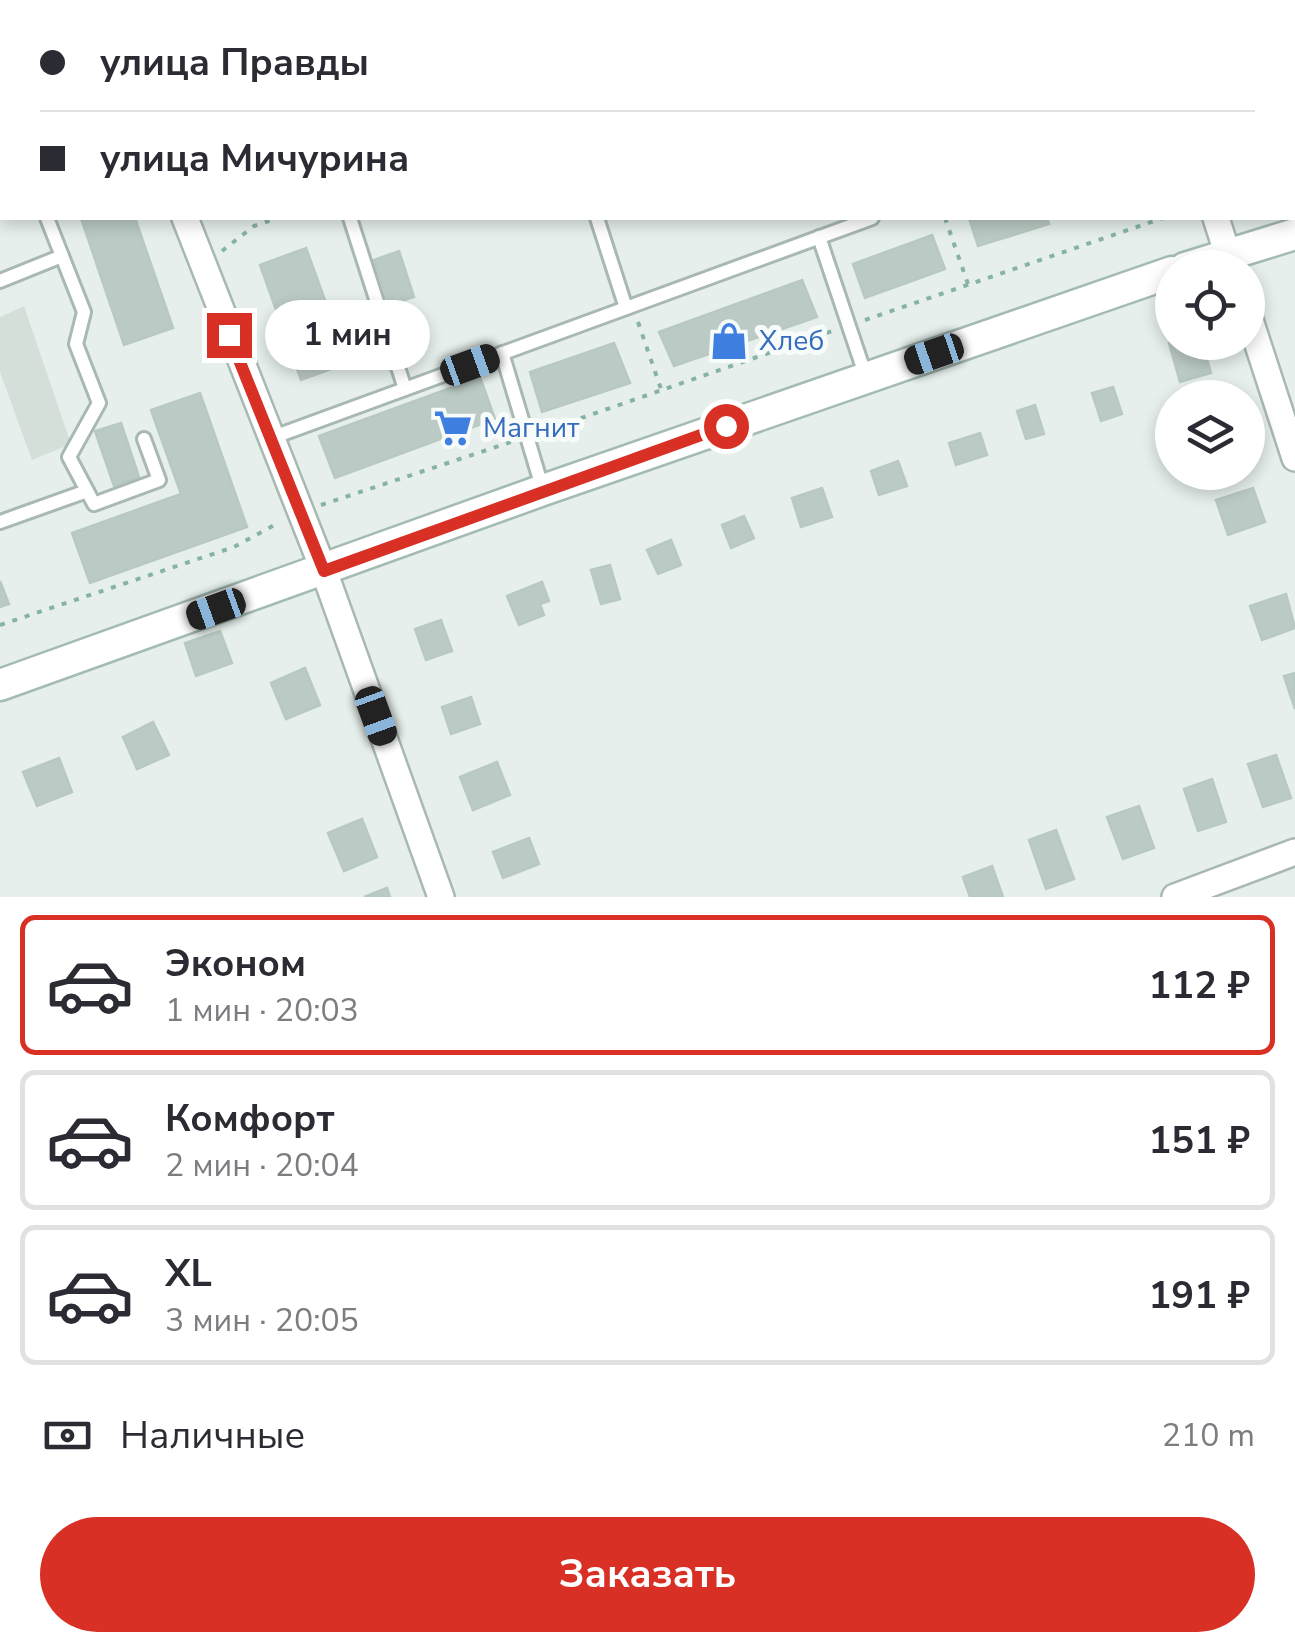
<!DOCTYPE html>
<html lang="ru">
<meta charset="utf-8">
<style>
:root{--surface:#fff;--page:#f7f7f7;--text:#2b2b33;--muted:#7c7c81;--line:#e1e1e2;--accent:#d93025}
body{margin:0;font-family:"Nunito Sans",sans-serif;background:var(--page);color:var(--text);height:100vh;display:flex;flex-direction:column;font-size:38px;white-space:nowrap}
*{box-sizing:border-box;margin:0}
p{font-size:32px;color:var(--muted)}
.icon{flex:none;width:55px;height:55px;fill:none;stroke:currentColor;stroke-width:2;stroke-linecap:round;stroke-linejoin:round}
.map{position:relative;height:897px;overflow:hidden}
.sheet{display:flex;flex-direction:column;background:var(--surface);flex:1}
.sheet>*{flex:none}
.guide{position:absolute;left:0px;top:0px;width:1295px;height:220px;box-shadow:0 5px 15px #0003;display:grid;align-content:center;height:220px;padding:0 40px;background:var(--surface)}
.fabs{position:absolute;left:1155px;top:250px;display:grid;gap:20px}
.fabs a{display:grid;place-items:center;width:110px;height:110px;border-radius:50%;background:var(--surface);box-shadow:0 5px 15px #0003;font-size:50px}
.end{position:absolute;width:45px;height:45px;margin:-22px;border:12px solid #d93025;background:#fff;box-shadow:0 0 0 5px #fff}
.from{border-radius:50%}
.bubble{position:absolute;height:70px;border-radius:35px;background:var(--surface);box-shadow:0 5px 15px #0003;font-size:32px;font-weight:700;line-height:70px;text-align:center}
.car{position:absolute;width:30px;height:60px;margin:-30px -15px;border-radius:12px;box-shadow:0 0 8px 2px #0007;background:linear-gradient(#222 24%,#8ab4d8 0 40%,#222 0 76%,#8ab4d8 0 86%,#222 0)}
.guide b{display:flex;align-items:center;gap:35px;height:95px;font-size:38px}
.guide b+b{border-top:2px solid var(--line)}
.guide i{width:25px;height:25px;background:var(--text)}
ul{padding:18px 0 0;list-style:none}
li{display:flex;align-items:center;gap:30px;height:140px;margin:0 20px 15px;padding:0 20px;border:5px solid var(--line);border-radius:15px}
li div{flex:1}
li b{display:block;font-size:38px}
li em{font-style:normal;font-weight:700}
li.active{border-color:var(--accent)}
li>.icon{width:90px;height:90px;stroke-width:1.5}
.pay{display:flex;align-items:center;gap:25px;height:110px;padding:0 40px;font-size:38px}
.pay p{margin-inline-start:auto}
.action{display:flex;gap:20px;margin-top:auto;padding:20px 40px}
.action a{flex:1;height:115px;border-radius:60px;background:var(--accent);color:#fff;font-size:40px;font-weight:700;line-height:115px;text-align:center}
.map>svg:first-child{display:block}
</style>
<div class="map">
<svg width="1295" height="897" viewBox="0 0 1295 897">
<rect width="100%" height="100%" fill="#e6efeb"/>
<!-- built -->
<g fill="#d4dfda">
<path d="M888,0H1101L1102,2H889Z"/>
<path d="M24,306L71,444L32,460L0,372V317Z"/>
</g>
<!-- building -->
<g fill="#bbcac4" stroke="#b8c9c2" stroke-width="2.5">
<path d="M177,0H271L264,2Z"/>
<path d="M555,0H635L634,2Z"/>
<path d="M2,34V99L0,100V35Z"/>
<path d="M1292,92H1295L1292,145Z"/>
<path d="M81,218H135L173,328L124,345Z"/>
<path d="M969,218H1047L1049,224L978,246Z"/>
<path d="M932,235L945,269L865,298L853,264Z"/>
<path d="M306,248L348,363L301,380L260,265Z"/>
<path d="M399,251L414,297L389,305L374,260Z"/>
<path d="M802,280L817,317L674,366L659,332Z"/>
<path d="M1202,342L1211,373L1180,382L1169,343Z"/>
<path d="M614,343L630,383L542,412L530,372Z"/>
<path d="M480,377L495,419L335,478L319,436Z"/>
<path d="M1113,387L1122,414L1101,421L1092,393Z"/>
<path d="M200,393L247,527L90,583L72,533L181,494L151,410Z"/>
<path d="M1035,405L1044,434L1026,439L1017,411Z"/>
<path d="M121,423L139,477L114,486L95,431Z"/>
<path d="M980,433L987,455L956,465L949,443Z"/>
<path d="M898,461L907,486L879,495L871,471Z"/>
<path d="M822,488L832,517L801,527L792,498Z"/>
<path d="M1253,488L1265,522L1228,535L1216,500Z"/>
<path d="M744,516L754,538L731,548L722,525Z"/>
<path d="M671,540L681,565L658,574L647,550Z"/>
<path d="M610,565L620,599L601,604L591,570Z"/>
<path d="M0,581L9,604L0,607Z"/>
<path d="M542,582L549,601L540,604L544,615L519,625L507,596Z"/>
<path d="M1286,594L1295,628L1262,640L1250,606Z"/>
<path d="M441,620L452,651L426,660L415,629Z"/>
<path d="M220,631L232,663L196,676L185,643Z"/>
<path d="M305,668L320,705L286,719L271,683Z"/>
<path d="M1295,673V709L1284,676Z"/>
<path d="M471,697L480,724L451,734L442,707Z"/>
<path d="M153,722L169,755L137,769L123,737Z"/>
<path d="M1276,755L1291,798L1263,807L1248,764Z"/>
<path d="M59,758L72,792L37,806L23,772Z"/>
<path d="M497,762L510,795L473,810L460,777Z"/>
<path d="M1212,779L1226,822L1198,831L1184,789Z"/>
<path d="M1139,806L1154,848L1123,859L1107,817Z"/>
<path d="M362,819L377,857L344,871L328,833Z"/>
<path d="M1056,830L1074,879L1046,889L1029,840Z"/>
<path d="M529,838L539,864L503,878L493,852Z"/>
<path d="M992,866L1003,897H970L963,877Z"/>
<path d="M387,888L390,897H364Z"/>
</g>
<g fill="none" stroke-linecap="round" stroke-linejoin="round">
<!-- lane casing -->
<g stroke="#a8b8b2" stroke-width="18">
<g id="lane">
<path d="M525,0L526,2"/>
<path d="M962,0L963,2"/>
<path d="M412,2L420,0"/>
<path d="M706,2L713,0"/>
<path d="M1198,2L1209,0"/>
<path d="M0,164L2,163"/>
<path d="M47,218L84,312L76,344L99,403L69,457L94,504L159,480L144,439"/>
<path d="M350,218L405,389"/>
<path d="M597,218L626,308"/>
<path d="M819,237L866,377"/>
<path d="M0,281L62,256"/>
<path d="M502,353L543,490"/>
<path d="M271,438L872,218"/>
<path d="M0,522L87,491"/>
</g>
</g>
<!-- street casing -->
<g stroke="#a8b8b2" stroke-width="30">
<g id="street">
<path d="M107,0L108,2"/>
<path d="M1140,0L1141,2"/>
<path d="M185,218L324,571L441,897"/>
<path d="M1216,218L1232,268"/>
<path d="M1248,314L1295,458"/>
<path d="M1175,897L1295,852"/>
</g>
</g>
<!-- secondary casing -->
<g stroke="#a4bbb3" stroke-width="35">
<g id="secondary">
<path d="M1185,268L1295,234"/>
<path d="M0,685L543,490L1172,272"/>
</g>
</g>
<!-- path -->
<g stroke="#86b3a5" stroke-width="4" stroke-dasharray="5 8" stroke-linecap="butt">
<path d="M1292,164L1295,163"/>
<path d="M945,218L968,284"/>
<path d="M222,251L254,226L278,218"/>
<path d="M865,320L1163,218"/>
<path d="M638,322L661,389"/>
<path d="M544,431L832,331"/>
<path d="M321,505L511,442"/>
<path d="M0,625L234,547L280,522"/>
</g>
<!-- lane -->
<use href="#lane" stroke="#fff" stroke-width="12"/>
<!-- street -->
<use href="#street" stroke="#fff" stroke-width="25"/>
<!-- secondary -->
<use href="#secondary" stroke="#fff" stroke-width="30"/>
</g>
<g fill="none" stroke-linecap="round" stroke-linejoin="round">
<!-- route -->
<path stroke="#d93025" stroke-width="12" d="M229,335L324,571L726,426"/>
</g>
<!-- icons -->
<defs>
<g id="shop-bare" transform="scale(3)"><path d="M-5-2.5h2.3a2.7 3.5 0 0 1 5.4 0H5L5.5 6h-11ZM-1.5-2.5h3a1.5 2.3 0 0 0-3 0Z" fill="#3f7fe0" stroke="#f7fbf9" stroke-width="2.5" paint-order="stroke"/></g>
<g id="supermarket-bare" transform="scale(3)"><path d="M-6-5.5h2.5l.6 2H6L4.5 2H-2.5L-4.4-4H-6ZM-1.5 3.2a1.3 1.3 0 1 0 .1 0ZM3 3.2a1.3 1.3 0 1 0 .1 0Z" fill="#3f7fe0" stroke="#f7fbf9" stroke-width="2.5" paint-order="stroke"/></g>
</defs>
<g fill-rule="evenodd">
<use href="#shop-bare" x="729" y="341"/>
<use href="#supermarket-bare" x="453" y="428"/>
</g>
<g text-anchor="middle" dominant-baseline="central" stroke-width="10" stroke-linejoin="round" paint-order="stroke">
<!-- shop labels -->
<g font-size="28" fill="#366cbe" stroke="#f7fbf9" text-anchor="start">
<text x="759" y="341">Хлеб</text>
<text x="483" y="428">Магнит</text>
</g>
</g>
</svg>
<div class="fabs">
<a><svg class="icon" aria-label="locate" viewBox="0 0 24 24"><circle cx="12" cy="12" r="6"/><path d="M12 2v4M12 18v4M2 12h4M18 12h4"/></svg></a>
<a><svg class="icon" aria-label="layers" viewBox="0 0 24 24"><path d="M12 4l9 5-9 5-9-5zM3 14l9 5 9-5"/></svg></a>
</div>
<i class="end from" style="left:726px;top:426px"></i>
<i class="end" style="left:229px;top:335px"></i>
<div class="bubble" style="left:265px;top:300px;width:165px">1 мин</div>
<i class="car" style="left:934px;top:354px;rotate:251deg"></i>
<i class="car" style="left:470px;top:365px;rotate:70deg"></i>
<i class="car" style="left:216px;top:609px;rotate:250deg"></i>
<i class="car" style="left:376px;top:716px;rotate:160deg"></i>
<div class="guide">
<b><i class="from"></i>улица Правды</b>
<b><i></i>улица Мичурина</b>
</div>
</div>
<section class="sheet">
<ul>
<li class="active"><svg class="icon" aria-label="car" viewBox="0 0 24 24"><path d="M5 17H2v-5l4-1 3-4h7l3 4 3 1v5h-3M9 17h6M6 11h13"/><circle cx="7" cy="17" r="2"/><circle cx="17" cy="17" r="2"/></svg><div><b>Эконом</b><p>1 мин · 20:03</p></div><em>112 ₽</em></li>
<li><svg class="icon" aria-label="car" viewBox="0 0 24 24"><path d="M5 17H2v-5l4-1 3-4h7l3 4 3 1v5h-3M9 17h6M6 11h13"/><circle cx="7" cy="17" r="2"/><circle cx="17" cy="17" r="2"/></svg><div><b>Комфорт</b><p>2 мин · 20:04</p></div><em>151 ₽</em></li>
<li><svg class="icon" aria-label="car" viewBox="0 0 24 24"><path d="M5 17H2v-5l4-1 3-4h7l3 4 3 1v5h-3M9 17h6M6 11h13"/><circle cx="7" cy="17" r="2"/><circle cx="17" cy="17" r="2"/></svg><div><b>XL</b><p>3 мин · 20:05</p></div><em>191 ₽</em></li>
</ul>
<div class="pay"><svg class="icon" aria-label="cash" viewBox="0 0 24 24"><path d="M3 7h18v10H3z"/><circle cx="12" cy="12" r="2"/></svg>Наличные<p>210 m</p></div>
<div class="action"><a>Заказать</a></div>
</section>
